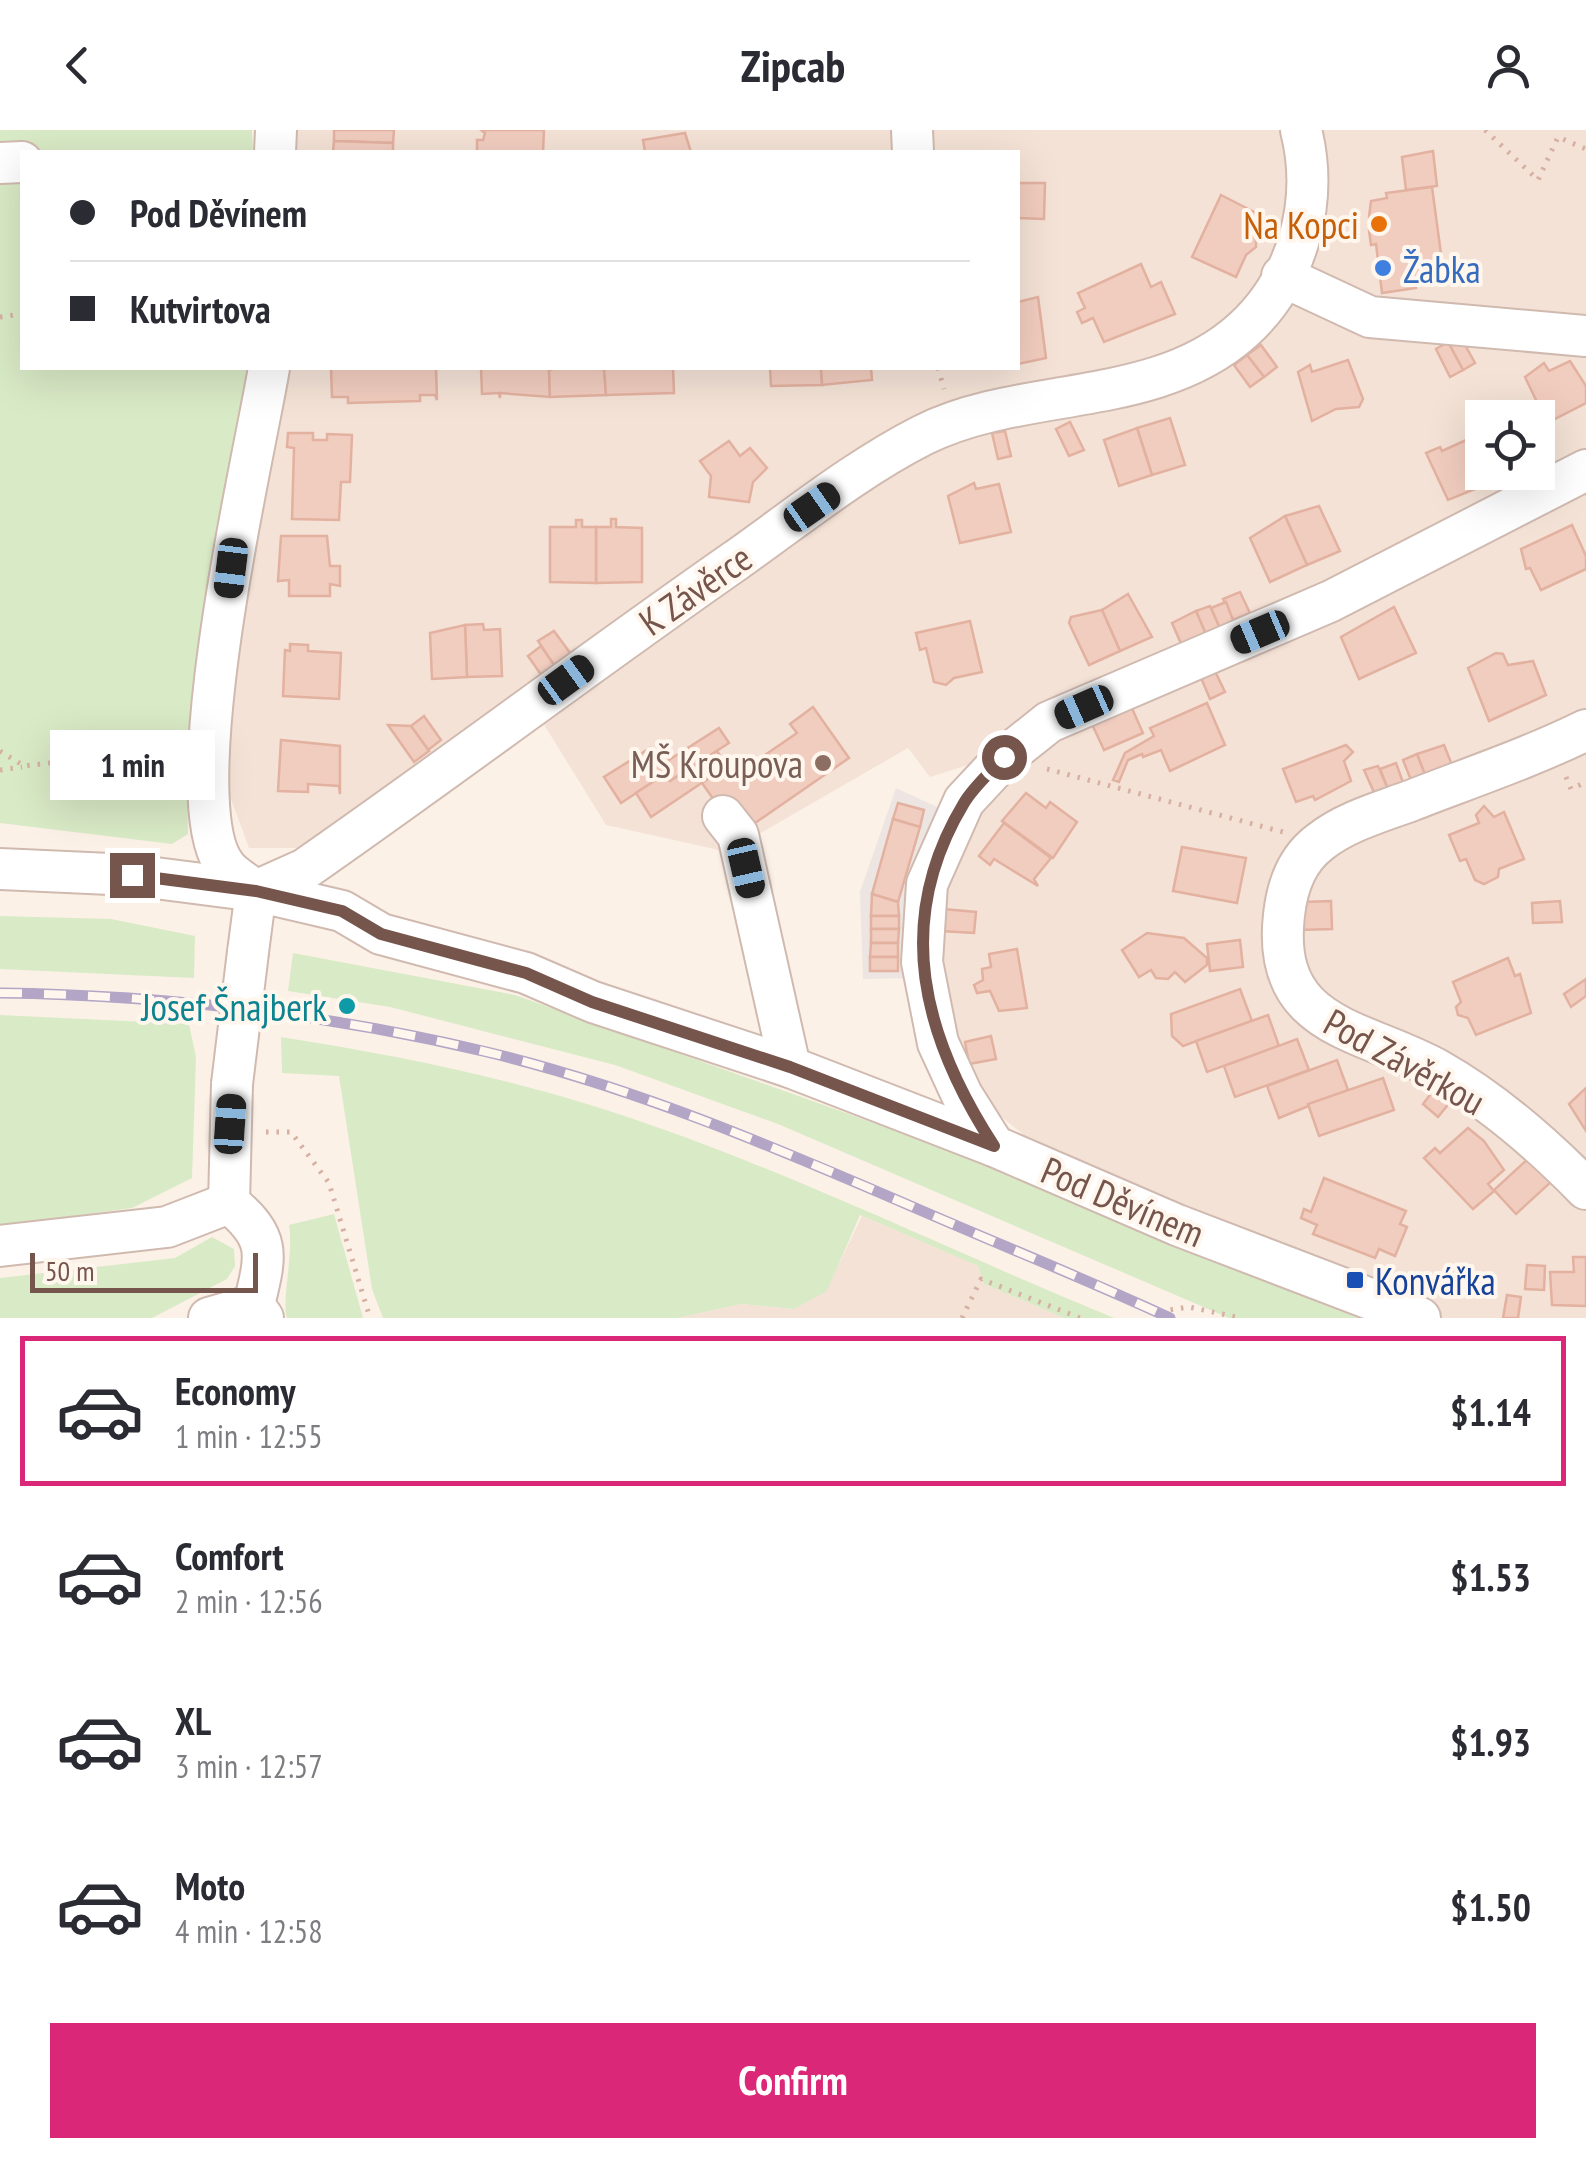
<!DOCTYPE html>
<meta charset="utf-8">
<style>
:root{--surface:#fff;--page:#f7f7f7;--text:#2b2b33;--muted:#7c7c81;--line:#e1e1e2;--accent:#db2777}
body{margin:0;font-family:"PT Sans Narrow",sans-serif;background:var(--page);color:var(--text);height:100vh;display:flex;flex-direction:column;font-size:38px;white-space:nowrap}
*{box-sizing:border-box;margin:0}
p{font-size:32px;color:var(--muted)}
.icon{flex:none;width:55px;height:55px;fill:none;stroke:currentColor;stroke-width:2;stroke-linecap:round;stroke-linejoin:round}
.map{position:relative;height:1188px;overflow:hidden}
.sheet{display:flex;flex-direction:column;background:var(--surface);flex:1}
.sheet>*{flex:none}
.guide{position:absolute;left:20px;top:20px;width:1000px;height:220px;border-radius:0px;box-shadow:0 10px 40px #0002;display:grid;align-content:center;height:220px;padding:0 50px;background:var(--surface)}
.fabs{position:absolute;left:1465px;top:270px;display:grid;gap:20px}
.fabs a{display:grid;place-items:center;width:90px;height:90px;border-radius:0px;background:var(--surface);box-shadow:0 10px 40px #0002;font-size:50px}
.scale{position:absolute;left:30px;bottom:25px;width:228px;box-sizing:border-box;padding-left:10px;border:5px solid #76554c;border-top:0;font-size:28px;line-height:35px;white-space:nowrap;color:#76554c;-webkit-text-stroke:8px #fff6ee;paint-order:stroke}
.end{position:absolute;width:45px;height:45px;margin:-22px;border:12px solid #76554c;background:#fff;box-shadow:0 0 0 5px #fff}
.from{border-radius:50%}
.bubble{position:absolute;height:70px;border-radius:0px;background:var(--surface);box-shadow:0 10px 40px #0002;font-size:32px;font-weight:600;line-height:70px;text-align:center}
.car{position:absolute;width:30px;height:60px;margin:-30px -15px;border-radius:12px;box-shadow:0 0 8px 2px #0007;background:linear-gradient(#222 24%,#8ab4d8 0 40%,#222 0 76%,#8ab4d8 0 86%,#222 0)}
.guide b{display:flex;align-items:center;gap:35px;height:95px;font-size:38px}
.guide b+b{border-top:2px solid var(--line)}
.guide i{width:25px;height:25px;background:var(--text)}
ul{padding:18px 0 0;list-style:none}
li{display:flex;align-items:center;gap:30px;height:150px;margin:0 20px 15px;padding:0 30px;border:5px solid transparent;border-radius:0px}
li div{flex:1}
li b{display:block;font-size:38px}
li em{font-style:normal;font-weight:600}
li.current{border-color:var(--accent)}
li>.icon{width:90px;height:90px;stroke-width:1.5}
.button{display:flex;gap:20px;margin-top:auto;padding:20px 50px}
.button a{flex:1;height:115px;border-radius:0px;background:var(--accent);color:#fff;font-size:40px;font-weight:600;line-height:115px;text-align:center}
header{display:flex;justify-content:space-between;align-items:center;height:130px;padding:0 50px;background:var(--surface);font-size:45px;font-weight:600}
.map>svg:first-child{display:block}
</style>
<header><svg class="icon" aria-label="back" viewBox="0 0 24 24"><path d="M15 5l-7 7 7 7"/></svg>Zipcab<svg class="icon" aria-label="person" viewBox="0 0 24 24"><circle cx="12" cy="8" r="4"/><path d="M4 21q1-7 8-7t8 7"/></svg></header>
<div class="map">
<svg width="1586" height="1188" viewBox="0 0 1586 1188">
<rect width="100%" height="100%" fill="#fcf1e7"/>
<!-- residential -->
<g fill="#f4e2d6" fill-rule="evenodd">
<path d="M295,0H1586V1188H1442L1159,1076L1053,1028L999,985L975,959L938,873L936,763L984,630L930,647L908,618L728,722L606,695L527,567L310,718H249L228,661V614L276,238H1018V22H294ZM1482,288H1538V342H1482Z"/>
<path d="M862,1086L978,1136L984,1154L1064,1188H678L741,1174L794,1179L826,1161Z"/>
</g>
<!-- industrial -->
<path fill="#ede5e1" d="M896,658L948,682L915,848L863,849L860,762Z"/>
<!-- green -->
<g fill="#d9eac6">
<path d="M0,0H252L253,22H22V238H253C217,391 184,545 188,704L172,714L0,693Z"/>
<path d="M0,786L111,789L195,806L194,848L0,839Z"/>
<path d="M293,823L515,865L986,1033L1371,1188H1229L778,994L615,935L390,877L288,861Z"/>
<path d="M0,885L189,894L196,927L192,1048L132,1078L0,1096Z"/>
<path d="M281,907C389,924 496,945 600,978C776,1034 943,1118 1114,1188H1064L984,1154L978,1136L860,1085L827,1161L794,1179L741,1174L678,1188H383L372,1159L339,946L282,943Z"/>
<path d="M334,1084L363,1188H287C281,1171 294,1125 289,1095Z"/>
<path d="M212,1107L234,1119L235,1136L227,1149L152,1188H0V1148L175,1128Z"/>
</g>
<!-- building -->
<g fill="#f1cdbf" stroke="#e3b1a0" stroke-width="2.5">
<path d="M334,0H394L393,13L334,11Z"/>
<path d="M481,0H544L543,22H477V10H483L485,3Z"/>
<path d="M685,3L691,22H645L643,10Z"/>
<path d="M334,11L393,13V22H333Z"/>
<path d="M1433,21L1437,56L1406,60L1402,27Z"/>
<path d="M1018,53H1045L1044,89L1018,88Z"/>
<path d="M1432,57L1444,146L1415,150L1416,158L1382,163L1376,114L1371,115L1369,100L1374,99L1369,87L1371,71L1387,68L1386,63Z"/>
<path d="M1221,65L1264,87L1256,105V117L1246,125L1236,147L1192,127Z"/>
<path d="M1141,134L1151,157L1161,152L1175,184L1104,212L1093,188L1082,193L1077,182L1085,178L1078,163Z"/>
<path d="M1038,167L1046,228L1018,234V172Z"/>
<path d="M1460,206L1475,233L1463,240L1448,212Z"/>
<path d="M1448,212L1463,240L1450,247L1436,219Z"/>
<path d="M1261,215L1277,237L1264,247L1247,225Z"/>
<path d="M1247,225L1264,247L1250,257L1234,235Z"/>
<path d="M1348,230L1363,269L1359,277L1336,279L1312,291L1298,242L1310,235L1312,242Z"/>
<path d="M1570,231L1586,256V273L1547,293L1525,247L1544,233L1549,241Z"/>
<path d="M331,238H436L437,270L435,265H420V271L348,273V267H332Z"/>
<path d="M481,238H549L550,267L500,263V268L499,263L482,264Z"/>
<path d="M554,238L604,239L606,265L550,267L549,241Z"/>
<path d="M673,238L674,263L606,265L604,238Z"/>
<path d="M770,238H821L822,255L771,256Z"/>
<path d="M821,238H871L872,250L822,255Z"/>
<path d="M1170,288L1185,335L1152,345L1137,298Z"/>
<path d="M1070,292L1084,320L1069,326L1056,299Z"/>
<path d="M1137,298L1152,345L1119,356L1104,310Z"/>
<path d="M1005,301L1011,326L998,329L992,303Z"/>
<path d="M288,303H313V310H327V304L352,305L350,352H341L339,390L292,389L294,318L287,317Z"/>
<path d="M1475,306L1482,323V342L1493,344L1490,353L1448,370L1426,323L1440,317L1442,321Z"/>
<path d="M729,311L740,326L750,318L767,338L753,352L749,372L709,367L711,346L700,331Z"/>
<path d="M974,353L976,359L999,354L1011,402L960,413L948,366Z"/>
<path d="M1319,376L1340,421L1307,435L1285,386Z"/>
<path d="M1285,386L1307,435L1270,452L1250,408Z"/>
<path d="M611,389H616V397L642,398V452L596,453V397H611Z"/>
<path d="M576,390H582V397H596V453L550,452V397H576Z"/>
<path d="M1572,395L1586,426V439L1541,460L1530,438L1526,439L1521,419Z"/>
<path d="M281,406H327L330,436H340V456L330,454V466H289V450L278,451Z"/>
<path d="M1240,462L1250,483L1233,490L1223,469Z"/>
<path d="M1128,464L1152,507L1120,521L1102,480Z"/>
<path d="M1226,472L1235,495L1221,501L1211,478Z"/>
<path d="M1210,476L1221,501L1207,507L1196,481Z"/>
<path d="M1394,477L1416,523L1359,549L1341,507Z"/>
<path d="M1102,480L1120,521L1089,535L1069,493L1071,487Z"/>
<path d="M1196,481L1207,507L1183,518L1172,493Z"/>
<path d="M970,491L982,542L954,548L946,555L934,552L926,518L920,520L916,503Z"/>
<path d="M483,494L484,500L500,499L502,546L467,547L465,495Z"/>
<path d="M465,495L467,547L432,549L430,503Z"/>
<path d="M554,501L573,527L556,538L538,511Z"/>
<path d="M290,514L308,515V521L341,523L339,569L283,566L285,520L290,521Z"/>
<path d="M541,516L556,538L542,546L528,526Z"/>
<path d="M1496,523L1503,524L1508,535L1533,531L1546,565L1489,591L1468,538Z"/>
<path d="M1213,537L1225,562L1210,569L1199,543Z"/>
<path d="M1207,573L1225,615L1170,641L1161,620L1143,627L1142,624L1128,630L1119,652L1113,650L1125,623L1154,606L1150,598Z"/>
<path d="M1131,576L1143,603L1104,620L1092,594Z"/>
<path d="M813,577L849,628L745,700L721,680L702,653L739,628L746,638L797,603L790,594Z"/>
<path d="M424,586L441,610L428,620L411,596Z"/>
<path d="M388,595L411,596L429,621L414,632Z"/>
<path d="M719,598L729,613L670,651L665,644L621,673L604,647L650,618L661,635Z"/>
<path d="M281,610L340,616V664L339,656L308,654V662L278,661Z"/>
<path d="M1346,615L1353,622L1344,631L1351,651L1315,670L1313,666L1296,672L1283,639Z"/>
<path d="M1444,615L1454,640L1427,650L1417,624Z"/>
<path d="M717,621L727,636L651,687L636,663L665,644L670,651Z"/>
<path d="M1417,624L1427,650L1413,655L1403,630Z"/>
<path d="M1396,633L1405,658L1390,664L1380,639Z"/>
<path d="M1378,636L1390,664L1377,669L1364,640Z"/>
<path d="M1026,663L1046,678L1050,672L1077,692L1053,728L1002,691Z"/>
<path d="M898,673L924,680L920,697L893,689Z"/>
<path d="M1484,676L1494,687L1504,682L1524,729L1499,739L1498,747L1484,754L1475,750L1466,729L1460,731L1449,705L1479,693L1476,685Z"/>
<path d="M893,689L920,697L898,772L872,764Z"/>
<path d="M1004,693L1051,728L1034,749L1038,756L994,729L990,735L979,726Z"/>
<path d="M1182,717L1246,728L1237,773L1173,761Z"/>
<path d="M872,764L898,772L899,786H871Z"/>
<path d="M1331,771L1332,799L1299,800L1303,772Z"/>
<path d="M1560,771L1562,792L1533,793L1532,773Z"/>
<path d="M943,779L976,782L974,803L941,801Z"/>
<rect x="871" y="786" width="28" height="13"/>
<path d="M871,799H899L898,813H871Z"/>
<path d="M1147,803L1184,808L1207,828V835L1185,852L1175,842L1168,849L1156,848L1151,840L1139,847L1122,820Z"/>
<path d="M1240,810L1243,837L1210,841L1207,814Z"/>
<path d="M871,813H898V827H870Z"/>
<path d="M1017,819L1027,878L999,881L990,861L977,863L974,855L983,850L982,839L991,837L989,824Z"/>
<rect x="870" y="827" width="28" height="14"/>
<path d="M1508,828L1515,846L1520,844L1531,883L1476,905L1468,888L1458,885L1456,877L1461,872L1453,852Z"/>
<path d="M1586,849V866L1571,877L1564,864Z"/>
<path d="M1240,859L1252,891L1183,916L1172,906L1171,884Z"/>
<path d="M1268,885L1279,916L1207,942L1196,911Z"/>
<path d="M991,906L996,929L969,934L965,912Z"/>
<path d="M1297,909L1309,940L1235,967L1224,936Z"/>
<path d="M1337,930L1348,960L1279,988L1267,956Z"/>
<path d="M1383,948L1394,980L1319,1006L1308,974Z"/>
<path d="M1439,953L1456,965L1438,987L1423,974Z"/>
<path d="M1586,958V1001L1569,974Z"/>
<path d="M1468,998L1484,1011L1504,1040L1488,1054L1494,1061L1473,1079L1424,1028L1435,1018L1440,1023Z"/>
<path d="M1530,1027L1552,1051L1516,1084L1494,1060Z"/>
<path d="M1324,1048L1406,1081L1400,1094L1407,1097L1395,1126L1379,1119L1375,1128L1313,1104L1317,1095L1301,1088L1304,1079L1311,1082Z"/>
<path d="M1573,1127H1586V1176L1552,1175L1550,1142H1574Z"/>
<path d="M1527,1135L1545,1136L1544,1160L1525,1159Z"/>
<path d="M1507,1165L1521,1167L1518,1188H1503Z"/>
</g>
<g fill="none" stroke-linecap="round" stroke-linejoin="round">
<!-- minor casing -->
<g stroke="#d0bab0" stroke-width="44">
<g id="minor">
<path d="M912,0L913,22"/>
<path d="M275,22L276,0"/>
<path d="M0,33L22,32"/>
<path d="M1282,146L1370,187L1586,206"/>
<path d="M1586,600C1529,628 1469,648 1410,671C1380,682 1345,692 1320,712C1297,729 1287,757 1284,785C1271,899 1362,898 1438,940C1491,970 1543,1015 1586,1059"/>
<path d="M723,686L738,705L790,937"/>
<path d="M0,739L132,745L256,761L342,781L381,804L526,843L593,872L790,937L994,1016L1177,1095L1420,1188"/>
<path d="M256,761L305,739C450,638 590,532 735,431C796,388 856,339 923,305C1023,255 1156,279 1243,200C1298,150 1319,71 1301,0"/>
<path d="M256,761C246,753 233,746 226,737C173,672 254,327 269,238"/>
<path d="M248,822L256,761"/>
<path d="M994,1016L962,965L938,913L922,832L927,754L964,671L1005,627L1049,592L1331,471L1586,340"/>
<path d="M229,1073C272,1108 266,1125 254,1175L263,1188"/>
<path d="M229,1073L232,954"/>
<path d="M0,1116L167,1097L229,1073"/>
<path d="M209,1188L254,1175"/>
</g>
</g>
<!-- path -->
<g stroke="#d6b0a2" stroke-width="5" stroke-dasharray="2.5 8" stroke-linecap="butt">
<path d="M1485,0L1538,50L1558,7L1586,19"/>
<path d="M0,187L22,184"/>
<path d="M938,238L944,259"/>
<path d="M0,621L24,636L177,618"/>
<path d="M1047,639L1283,702"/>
<path d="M0,640L22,637"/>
<path d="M1566,647L1571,659L1586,652"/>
<path d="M266,1002H291L329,1053L370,1188"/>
<path d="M962,1188L981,1149L1080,1188"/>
<path d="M1165,1188L1169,1180L1189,1177L1241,1188"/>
</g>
<!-- minor -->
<use href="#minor" stroke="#fff" stroke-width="40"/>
<!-- rail casing -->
<g stroke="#b3a5c6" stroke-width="11">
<path id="rail" d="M0,863C164,865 327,884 487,922C637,958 779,1019 920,1080C1003,1116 1088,1150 1170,1188"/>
</g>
<!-- rail -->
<use href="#rail" stroke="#fff6ee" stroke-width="8" stroke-dasharray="22" stroke-linecap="butt"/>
<!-- minor-bridge casing -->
<g stroke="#d0bab0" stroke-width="44" stroke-linecap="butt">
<path id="minor-bridge" d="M232,954L248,822"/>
</g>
<!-- minor-bridge -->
<use href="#minor-bridge" stroke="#fff" stroke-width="40"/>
</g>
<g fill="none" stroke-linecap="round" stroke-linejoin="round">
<!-- route -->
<path stroke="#76554c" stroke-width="12" d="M132,745L256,761L342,781L381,804L526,843L592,872L790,937L994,1016C923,907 892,792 964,673C974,656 991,642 1004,627"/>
</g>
<!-- markers -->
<circle fill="#e8710a" stroke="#fff6ee" stroke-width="4" cx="1379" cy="94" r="10"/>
<circle fill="#3f7fe0" stroke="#fff6ee" stroke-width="4" cx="1383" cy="138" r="10"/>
<circle fill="#8d6e63" stroke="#fff6ee" stroke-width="4" cx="823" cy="633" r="10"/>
<circle fill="#0f9aa8" stroke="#fff6ee" stroke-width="4" cx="347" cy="876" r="10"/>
<rect fill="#1a4fb4" stroke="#fff6ee" stroke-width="4" x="1345" y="1140" width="20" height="20" rx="5"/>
<g text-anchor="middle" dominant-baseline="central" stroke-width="8" stroke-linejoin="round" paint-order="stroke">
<!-- food labels -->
<g font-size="38" fill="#c56008" stroke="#fff6ee" text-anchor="end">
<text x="1359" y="94">Na Kopci</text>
</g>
<!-- shop labels -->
<g font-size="38" fill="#366cbe" stroke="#fff6ee" text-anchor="start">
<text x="1403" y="138">Žabka</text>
</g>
<!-- street labels -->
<g font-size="38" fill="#76554c" stroke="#fff6ee">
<text transform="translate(695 459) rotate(-35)">K Závěrce</text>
<text transform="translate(1405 931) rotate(29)">Pod Závěrkou</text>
<text transform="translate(1123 1071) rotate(23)">Pod Děvínem</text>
</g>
<!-- education labels -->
<g font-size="38" fill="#785e54" stroke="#fff6ee" text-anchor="end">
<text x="803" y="633">MŠ Kroupova</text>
</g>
<!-- culture labels -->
<g font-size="38" fill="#0d838f" stroke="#fff6ee" text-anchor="end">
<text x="327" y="876">Josef Šnajberk</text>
</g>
<!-- transit labels -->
<g font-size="38" fill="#164399" stroke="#fff6ee" text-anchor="start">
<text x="1375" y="1150">Konvářka</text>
</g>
</g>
</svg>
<div class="fabs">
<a><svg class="icon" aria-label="locate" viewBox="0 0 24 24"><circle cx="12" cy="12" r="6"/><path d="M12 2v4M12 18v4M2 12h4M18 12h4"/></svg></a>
</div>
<div class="scale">50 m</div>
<i class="end from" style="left:1004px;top:627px"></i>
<i class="end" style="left:132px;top:745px"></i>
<div class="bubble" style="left:50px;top:600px;width:165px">1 min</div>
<i class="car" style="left:812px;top:377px;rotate:55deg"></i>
<i class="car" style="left:231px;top:438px;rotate:187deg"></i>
<i class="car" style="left:1260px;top:502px;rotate:247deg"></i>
<i class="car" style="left:566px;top:550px;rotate:54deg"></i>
<i class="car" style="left:1084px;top:577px;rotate:246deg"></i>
<i class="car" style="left:746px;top:738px;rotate:167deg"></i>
<i class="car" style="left:230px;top:994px;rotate:4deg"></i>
<div class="guide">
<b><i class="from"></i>Pod Děvínem</b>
<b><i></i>Kutvirtova</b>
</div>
</div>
<section class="sheet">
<ul>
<li class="current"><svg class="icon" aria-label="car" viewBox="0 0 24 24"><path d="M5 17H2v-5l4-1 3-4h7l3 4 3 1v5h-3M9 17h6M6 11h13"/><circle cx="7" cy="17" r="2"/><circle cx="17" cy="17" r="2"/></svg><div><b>Economy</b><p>1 min · 12:55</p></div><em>$1.14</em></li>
<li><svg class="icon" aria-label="car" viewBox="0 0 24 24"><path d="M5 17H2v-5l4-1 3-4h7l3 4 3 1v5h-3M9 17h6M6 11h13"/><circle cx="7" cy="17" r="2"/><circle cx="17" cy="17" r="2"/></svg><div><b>Comfort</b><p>2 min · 12:56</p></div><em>$1.53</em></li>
<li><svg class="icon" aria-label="car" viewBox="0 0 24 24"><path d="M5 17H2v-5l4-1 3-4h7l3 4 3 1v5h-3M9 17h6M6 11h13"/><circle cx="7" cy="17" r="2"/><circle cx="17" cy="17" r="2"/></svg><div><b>XL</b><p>3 min · 12:57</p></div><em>$1.93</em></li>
<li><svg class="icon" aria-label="car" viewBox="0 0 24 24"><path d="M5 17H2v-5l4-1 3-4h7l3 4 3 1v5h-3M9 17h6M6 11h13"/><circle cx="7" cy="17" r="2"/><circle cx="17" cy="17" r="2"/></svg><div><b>Moto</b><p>4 min · 12:58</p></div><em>$1.50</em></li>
</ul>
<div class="button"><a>Confirm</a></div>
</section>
